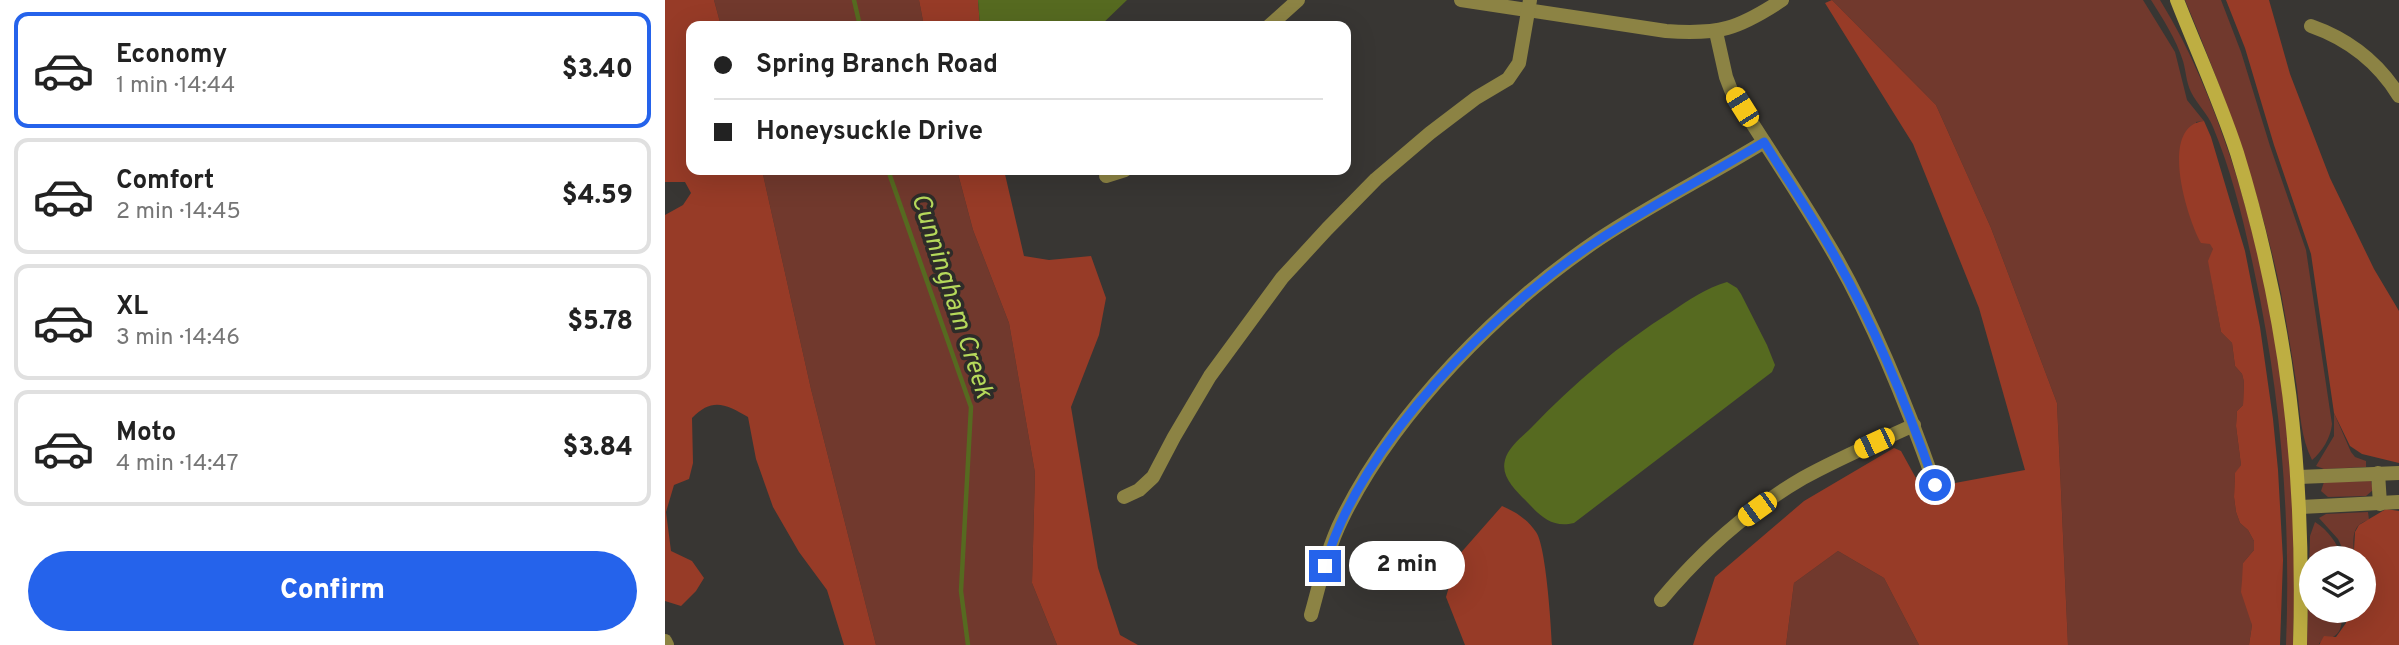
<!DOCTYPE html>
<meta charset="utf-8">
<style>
:root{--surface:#fff;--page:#f6f6f6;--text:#222;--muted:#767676;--line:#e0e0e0;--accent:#2563eb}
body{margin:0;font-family:Overpass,sans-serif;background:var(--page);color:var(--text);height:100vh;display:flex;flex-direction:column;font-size:26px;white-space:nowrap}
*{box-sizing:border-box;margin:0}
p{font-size:23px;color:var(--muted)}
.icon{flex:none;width:38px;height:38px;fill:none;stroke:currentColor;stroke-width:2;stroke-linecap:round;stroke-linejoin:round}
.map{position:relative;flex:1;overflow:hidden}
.sheet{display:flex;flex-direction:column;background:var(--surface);width:665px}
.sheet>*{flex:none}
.hud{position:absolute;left:21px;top:21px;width:665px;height:154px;border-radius:14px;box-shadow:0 7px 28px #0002;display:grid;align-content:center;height:154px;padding:0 28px;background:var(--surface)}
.buttons{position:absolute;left:1634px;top:546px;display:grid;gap:14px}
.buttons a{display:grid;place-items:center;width:77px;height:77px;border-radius:50%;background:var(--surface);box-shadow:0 7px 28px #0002;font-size:35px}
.end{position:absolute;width:32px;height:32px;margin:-16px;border:9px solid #2563eb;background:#fff;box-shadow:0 0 0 4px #fff}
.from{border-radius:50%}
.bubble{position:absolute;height:49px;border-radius:24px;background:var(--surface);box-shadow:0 7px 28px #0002;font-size:23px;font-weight:800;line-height:49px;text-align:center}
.car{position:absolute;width:21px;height:42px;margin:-21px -10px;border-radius:9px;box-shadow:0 0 5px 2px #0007;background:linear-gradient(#f5c518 24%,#345 0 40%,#f5c518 0 76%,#345 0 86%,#f5c518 0)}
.hud b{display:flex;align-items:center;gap:24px;height:66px;font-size:26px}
.hud b+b{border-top:2px solid var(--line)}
.hud i{width:18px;height:18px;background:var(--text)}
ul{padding:12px 0 0;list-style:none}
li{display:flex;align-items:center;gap:21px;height:116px;margin:0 14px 10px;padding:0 14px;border:4px solid var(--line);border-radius:14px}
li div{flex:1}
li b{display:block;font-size:26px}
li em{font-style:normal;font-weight:800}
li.current{border-color:var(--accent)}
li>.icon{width:63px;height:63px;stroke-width:1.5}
.cta{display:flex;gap:14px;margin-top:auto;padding:14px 28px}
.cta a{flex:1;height:80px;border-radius:42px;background:var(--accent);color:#fff;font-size:28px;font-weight:800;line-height:80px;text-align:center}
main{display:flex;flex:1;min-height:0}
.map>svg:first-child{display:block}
</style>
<main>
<section class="sheet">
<ul>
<li class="current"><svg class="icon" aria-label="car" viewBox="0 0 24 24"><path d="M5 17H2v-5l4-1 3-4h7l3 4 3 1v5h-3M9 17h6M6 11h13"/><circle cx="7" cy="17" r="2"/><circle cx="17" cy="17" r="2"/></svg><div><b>Economy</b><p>1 min · 14:44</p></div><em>$3.40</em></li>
<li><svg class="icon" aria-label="car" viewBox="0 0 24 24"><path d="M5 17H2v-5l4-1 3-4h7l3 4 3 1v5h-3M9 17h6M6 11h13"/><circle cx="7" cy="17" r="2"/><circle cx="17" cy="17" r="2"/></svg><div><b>Comfort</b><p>2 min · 14:45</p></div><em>$4.59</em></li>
<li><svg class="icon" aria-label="car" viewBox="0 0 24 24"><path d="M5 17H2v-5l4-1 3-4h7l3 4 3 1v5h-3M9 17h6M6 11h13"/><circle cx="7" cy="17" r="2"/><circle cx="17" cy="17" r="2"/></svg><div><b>XL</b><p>3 min · 14:46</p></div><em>$5.78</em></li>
<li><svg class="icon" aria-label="car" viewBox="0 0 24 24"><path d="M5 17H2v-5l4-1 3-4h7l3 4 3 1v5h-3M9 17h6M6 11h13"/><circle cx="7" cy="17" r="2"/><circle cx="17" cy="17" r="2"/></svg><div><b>Moto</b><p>4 min · 14:47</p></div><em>$3.84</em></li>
</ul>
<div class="cta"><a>Confirm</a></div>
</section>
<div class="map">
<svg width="1734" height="645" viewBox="0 0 1734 645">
<rect width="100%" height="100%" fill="#383633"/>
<!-- green -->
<g fill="#71392d">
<path d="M49,0H254L259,26H56Z"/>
<path d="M1167,0H1478L1510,52L1522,100L1539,121L1531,122L1548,249L1547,281L1556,332L1567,343L1570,366L1577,374L1579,382L1578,405L1572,411L1571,426L1576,465L1570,474L1569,497L1571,512L1575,523L1583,530L1589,541V550L1578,563L1587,625L1584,645H1403L1392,403L1326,228L1271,105Z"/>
<path d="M1486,0H1495C1526,50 1547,103 1566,159C1617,315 1634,482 1628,645H1621C1626,519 1616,394 1589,270C1579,222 1567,173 1548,127C1543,114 1532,104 1526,92C1521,82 1521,71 1518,61C1511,39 1498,19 1486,0Z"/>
<path d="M1520,0H1556L1576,52L1605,146L1641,250L1667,424C1666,437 1657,452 1647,460C1636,438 1635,413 1632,388C1627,356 1622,325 1616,293C1595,191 1560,95 1520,0Z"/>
<path d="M97,170H292L308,230L344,323L370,473L367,583L392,645H211L146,389Z"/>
<path d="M1669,413L1686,452L1690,457L1701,461V467L1659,469L1651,466L1669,436Z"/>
<path d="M1706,481L1708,490L1701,496L1663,497L1656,491L1659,482Z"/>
<path d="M1703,512L1704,520C1684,525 1689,542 1689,558H1682L1673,539L1654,518L1661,514Z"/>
<path d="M1650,522C1663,530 1673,544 1677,558H1647V611H1677C1677,633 1675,635 1654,643V645H1642L1645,536Z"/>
<path d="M1173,551L1219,578L1254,645H1121L1129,583Z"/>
</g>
<!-- forest -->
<g fill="#973b27">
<path d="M0,0H49L56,26H26V170H97L146,389L211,645H179L162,590L134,552L108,507L91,459L83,417C61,404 47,397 27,418L28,463L24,479L9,485L1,512L6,551L27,561L39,578L31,591L16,606L0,601V215L18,205L26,193L20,182H0Z"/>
<path d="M254,0H313L315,26H259Z"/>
<path d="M1167,0L1271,105L1326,228L1392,403L1403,645H1254L1219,578L1173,551L1129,583L1121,645H1028L1050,577L1139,501L1229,448L1236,451L1252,480L1271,497L1290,483L1360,470L1314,308L1248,144L1160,3Z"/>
<path d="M1561,0H1604L1625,74L1665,178L1709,269L1734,311V463L1697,454L1685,446L1669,413L1646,254L1609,145L1580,48Z"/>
<path d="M1539,121L1546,137L1580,251L1595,327L1608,419L1613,470L1618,560L1615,645H1584L1587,625L1576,592L1577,581L1578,563L1589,550V541L1583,530L1575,523L1571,512L1569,497L1570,473L1576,465L1571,426L1572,411L1578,405L1579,382L1577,374L1570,366L1567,343L1556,332L1543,261L1548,249L1545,244L1536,243C1522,218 1493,126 1539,121Z"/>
<path d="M292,170H339L359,256L384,260L426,256L441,298L434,335L406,407L433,568L455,635L473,645H392L367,583L370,473L344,323L308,230Z"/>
<path d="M837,506C851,512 862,519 871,532C881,546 886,624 887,645H800L781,597L793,556Z"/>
<path d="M1721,509L1734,511V645H1654L1659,636L1671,637L1681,623V611H1699V558H1693L1689,550L1690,532L1694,525Z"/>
</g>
<!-- water -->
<g fill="#566a20">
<path d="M313,0H462L435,26H315Z"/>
<path d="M1062,282L1072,288L1076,294L1102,345L1110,365L1107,372L909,523C889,528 877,518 864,504C853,492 835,478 840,460C843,447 858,436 867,427C908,384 955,344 1006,312C1024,300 1041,288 1062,282Z"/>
</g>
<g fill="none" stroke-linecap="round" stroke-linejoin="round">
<!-- stream -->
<g stroke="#566a20" stroke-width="4.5">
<path d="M189,0L195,26"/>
<path d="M223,170L306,407L296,591L303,645"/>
</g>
<!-- street -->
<g stroke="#8c8344" stroke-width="14">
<path d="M796,0L1001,31C1054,35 1073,29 1117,0"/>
<path d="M604,26L633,0"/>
<path d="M1646,26C1683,39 1713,62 1734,96"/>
<path d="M1051,32L1061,77L1066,90C1101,146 1139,201 1172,259C1212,330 1243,408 1270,485"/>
<path d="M441,176L460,170"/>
<path d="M1713,473L1715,504"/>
<path d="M1634,477L1734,473"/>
<path d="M459,497L474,490L488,477L509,437L545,376L617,278L662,229L711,179L765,133L811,98L843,79L854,63L865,0"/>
<path d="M1636,507L1734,502"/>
<path d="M996,600C1036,552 1083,510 1138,478C1174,458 1212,442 1249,425"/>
<path d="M646,615C655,583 662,549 677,519C730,411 835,306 934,239C987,204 1045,175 1099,142"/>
<path d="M0,641L2,645"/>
</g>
<!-- secondary -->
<path stroke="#beae42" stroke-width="14" d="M1512,0C1532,51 1555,101 1572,153C1623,318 1640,473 1635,645"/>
</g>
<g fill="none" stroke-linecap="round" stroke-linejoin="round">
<!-- route -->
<path stroke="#2563eb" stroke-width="9" d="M660,566C693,445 832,306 935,239C988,204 1045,175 1099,142C1123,181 1150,220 1172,260C1212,331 1243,408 1270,485"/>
</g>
<g text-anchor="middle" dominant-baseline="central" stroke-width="7" stroke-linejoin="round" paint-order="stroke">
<!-- water labels -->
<g font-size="26" font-style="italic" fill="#b5d95b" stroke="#2e2c29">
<text transform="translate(286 296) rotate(72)">Cunningham Creek</text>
</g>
</g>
</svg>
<div class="buttons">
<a><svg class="icon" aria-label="layers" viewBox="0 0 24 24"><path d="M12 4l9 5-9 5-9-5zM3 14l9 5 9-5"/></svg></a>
</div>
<i class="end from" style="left:1270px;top:485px"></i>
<i class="end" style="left:660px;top:566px"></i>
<div class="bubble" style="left:684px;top:541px;width:116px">2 min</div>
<i class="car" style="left:1077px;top:107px;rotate:328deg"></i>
<i class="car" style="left:1209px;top:443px;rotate:245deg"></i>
<i class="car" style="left:1092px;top:509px;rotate:234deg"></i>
<div class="hud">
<b><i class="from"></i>Spring Branch Road</b>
<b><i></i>Honeysuckle Drive</b>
</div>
</div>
</main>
